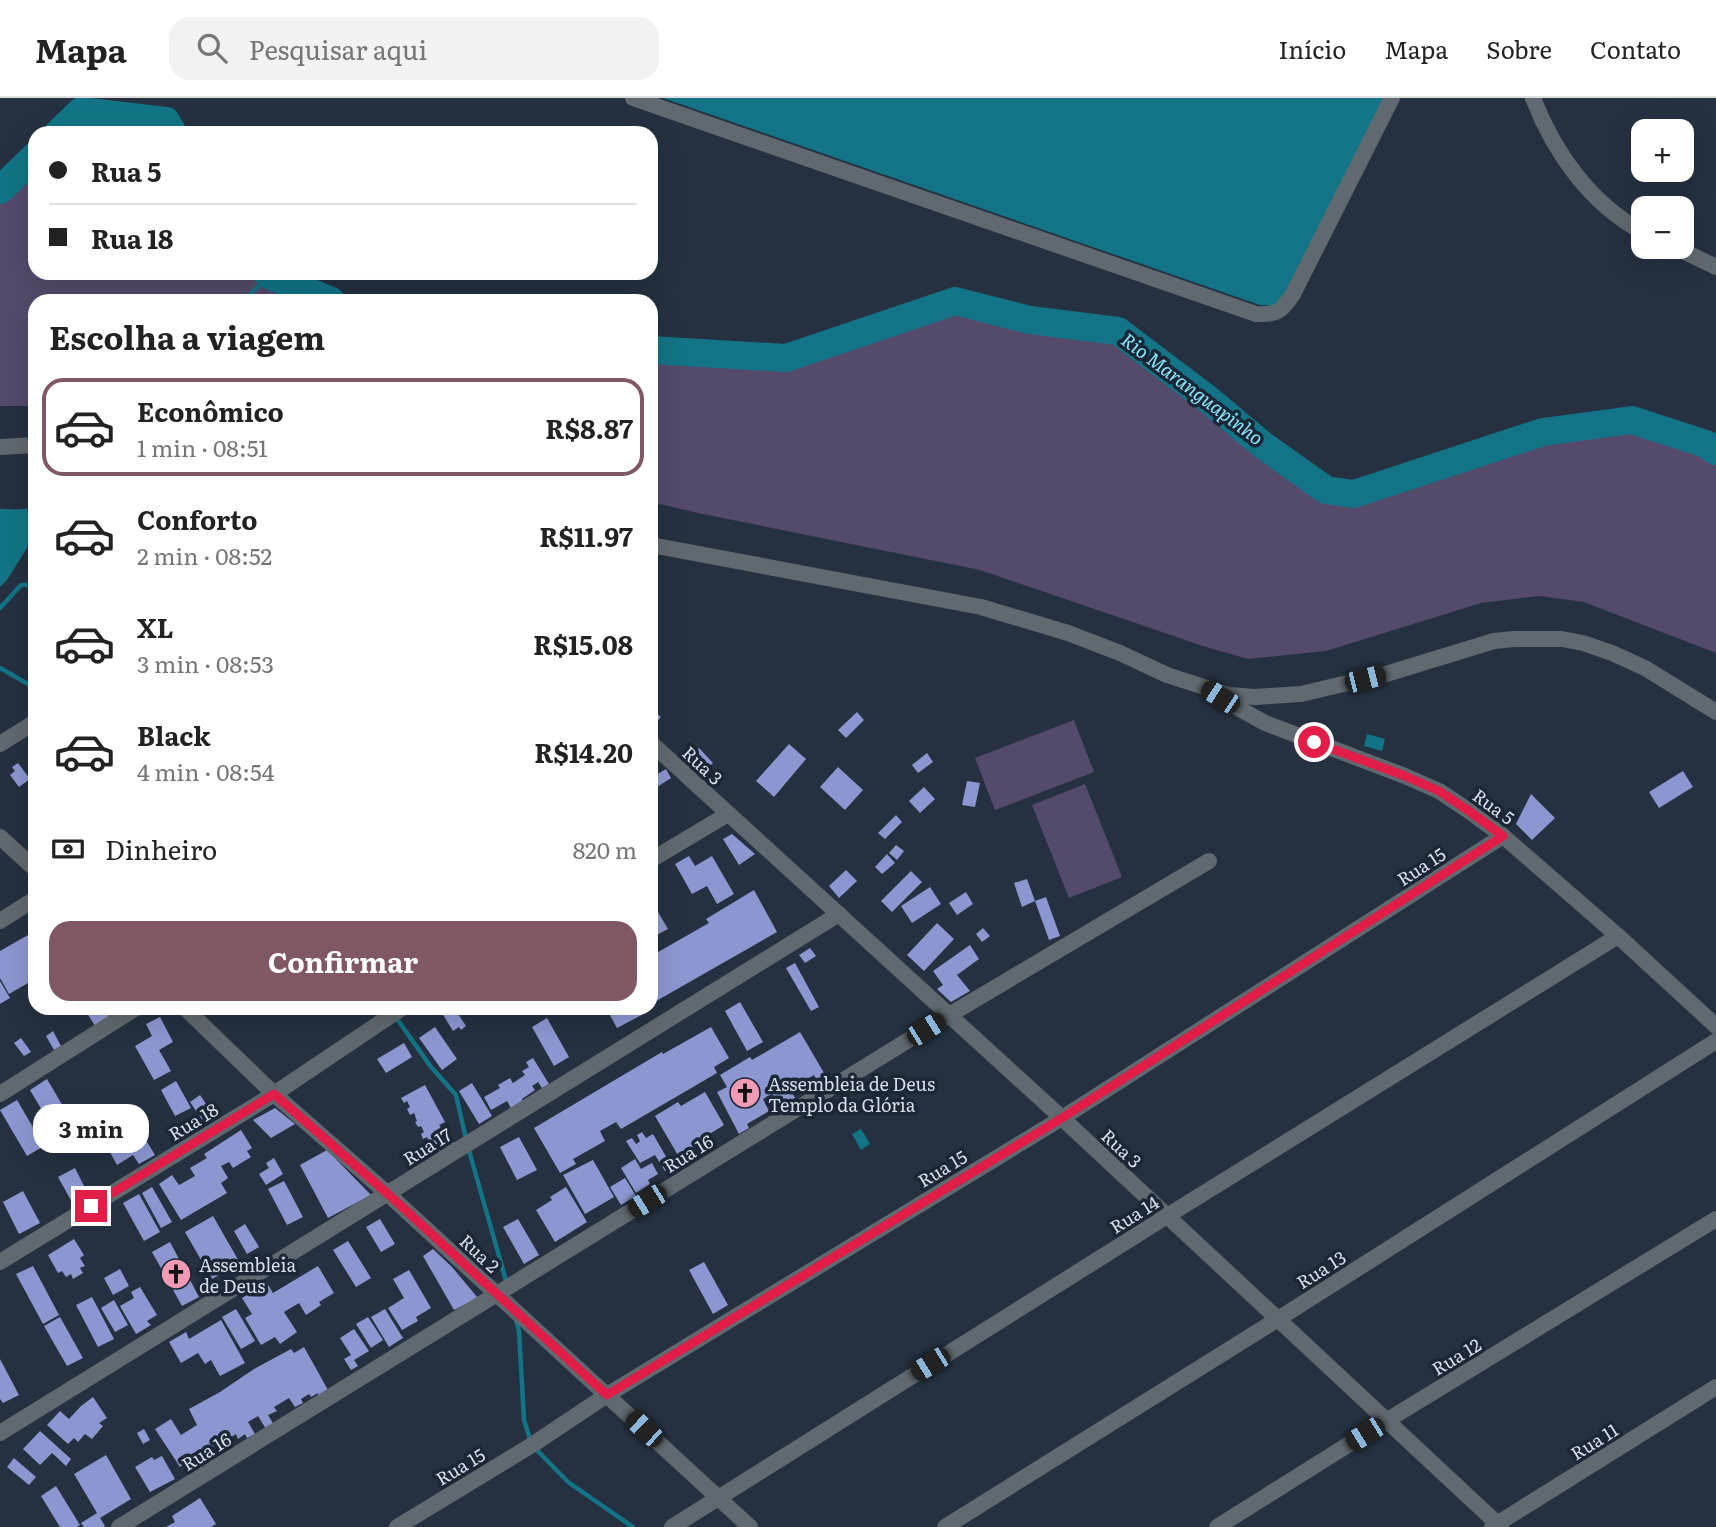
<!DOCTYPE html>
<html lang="pt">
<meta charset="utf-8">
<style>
:root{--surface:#fff;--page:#f2f2f2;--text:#222;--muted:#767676;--line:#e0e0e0;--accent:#7f5864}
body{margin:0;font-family:Literata,serif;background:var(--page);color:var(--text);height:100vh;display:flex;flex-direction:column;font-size:26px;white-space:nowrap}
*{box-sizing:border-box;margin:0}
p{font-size:23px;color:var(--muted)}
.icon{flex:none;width:38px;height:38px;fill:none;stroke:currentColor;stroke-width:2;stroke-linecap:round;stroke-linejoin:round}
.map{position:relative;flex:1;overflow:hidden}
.panel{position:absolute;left:28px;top:196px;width:630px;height:721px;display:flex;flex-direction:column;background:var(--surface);border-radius:21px;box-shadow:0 7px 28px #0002}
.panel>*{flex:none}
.guide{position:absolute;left:28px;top:28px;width:630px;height:154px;border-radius:21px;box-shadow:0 7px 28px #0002;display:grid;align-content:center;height:154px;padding:0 21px;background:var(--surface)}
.buttons{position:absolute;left:1631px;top:21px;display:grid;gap:14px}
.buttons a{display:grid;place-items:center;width:63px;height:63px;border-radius:14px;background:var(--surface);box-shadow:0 7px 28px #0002;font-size:35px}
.end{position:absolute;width:32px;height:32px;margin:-16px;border:9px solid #e11d48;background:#fff;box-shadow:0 0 0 4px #fff}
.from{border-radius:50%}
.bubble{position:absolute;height:49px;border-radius:21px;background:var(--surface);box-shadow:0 7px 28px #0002;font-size:23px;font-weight:700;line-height:49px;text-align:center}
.car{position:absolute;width:21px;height:42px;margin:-21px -10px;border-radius:9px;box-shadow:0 0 5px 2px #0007;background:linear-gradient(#222 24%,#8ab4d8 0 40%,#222 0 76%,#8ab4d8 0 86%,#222 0)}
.guide b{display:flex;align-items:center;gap:24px;height:66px;font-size:26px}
.guide b+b{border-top:2px solid var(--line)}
.guide i{width:18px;height:18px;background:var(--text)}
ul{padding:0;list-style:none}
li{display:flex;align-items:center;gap:21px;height:98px;margin:0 14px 10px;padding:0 7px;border:4px solid transparent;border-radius:21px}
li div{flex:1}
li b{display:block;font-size:26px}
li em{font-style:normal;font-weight:700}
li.on{border-color:var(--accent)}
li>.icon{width:63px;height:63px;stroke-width:1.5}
h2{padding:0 21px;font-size:32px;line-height:84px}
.pay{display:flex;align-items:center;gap:18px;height:77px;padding:0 21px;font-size:26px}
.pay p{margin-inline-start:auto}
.action{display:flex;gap:14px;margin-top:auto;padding:14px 21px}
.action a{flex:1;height:80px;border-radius:21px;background:var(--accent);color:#fff;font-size:28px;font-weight:700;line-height:80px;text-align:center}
header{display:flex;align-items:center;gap:42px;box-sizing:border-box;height:98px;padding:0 35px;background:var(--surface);border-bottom:2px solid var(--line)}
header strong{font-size:33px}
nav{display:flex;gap:38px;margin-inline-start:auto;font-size:24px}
.search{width:490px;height:63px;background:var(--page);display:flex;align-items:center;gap:18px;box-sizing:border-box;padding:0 24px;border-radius:21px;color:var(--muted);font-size:26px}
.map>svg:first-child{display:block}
</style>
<header>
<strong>Mapa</strong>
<div class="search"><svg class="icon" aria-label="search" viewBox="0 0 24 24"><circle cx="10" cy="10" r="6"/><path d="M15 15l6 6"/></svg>Pesquisar aqui</div>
<nav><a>Início</a><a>Mapa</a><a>Sobre</a><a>Contato</a></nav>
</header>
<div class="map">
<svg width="1716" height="1429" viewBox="0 0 1716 1429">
<rect width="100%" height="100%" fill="#253140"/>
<!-- green -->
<g fill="#544a6b">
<path d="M81,13L166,23L173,35H58Z"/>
<path d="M35,58V175H267L269,177L331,203H35V308H0V92Z"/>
<path d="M955,203L1030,222L1118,233L1209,302L1264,348L1326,392L1355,396L1543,334L1632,322L1706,346L1716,353V555L1584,504L1539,498L1481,505L1326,553L1248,561L1203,548L980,472L698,415L651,404V252L786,260Z"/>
<path d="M1074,622L1094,674L995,712L975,660Z"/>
<path d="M1085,686L1122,779L1069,800L1032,707Z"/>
</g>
<!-- water -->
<g fill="#127486">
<path d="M663,0H1385L1283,199L1275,208L1260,207Z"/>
<path d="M35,408V437L7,482L0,489V411C11,411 25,413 35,408Z"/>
<path d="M1367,636L1385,641L1382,653L1364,648Z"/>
<path d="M861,1031L870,1046L861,1052L852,1036Z"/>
</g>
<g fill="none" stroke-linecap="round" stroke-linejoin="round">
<!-- stream -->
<g stroke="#127486" stroke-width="4.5">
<path d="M244,203L269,177"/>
<path d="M0,510L21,487H29L35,478"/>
<path d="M0,570L35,590"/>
<path d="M395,918L431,969L456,997L466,1041"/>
<path d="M468,1049L507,1186"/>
<path d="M516,1222L519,1233L524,1322L532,1347L568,1384L633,1429"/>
</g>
<!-- river -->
<g stroke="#127486" stroke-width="28">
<path d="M58,35L81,13L166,23L173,35"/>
<path d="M0,92L35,58"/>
<path d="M267,175L269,177L331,203"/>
<path d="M651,252L786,260L955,203L1030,222L1118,233L1209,302L1264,348L1326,392L1354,396L1543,334L1632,322L1706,346L1716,353"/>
</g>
</g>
<!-- building -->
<g fill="#8c96d0">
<path d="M651,610L661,619L654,627L651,624Z"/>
<path d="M857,614L864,622L846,640L838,632Z"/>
<path d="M789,646L806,661L774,699L756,683Z"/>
<path d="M699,650L713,665L704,673L690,659Z"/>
<path d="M927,655L933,664L918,675L912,667Z"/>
<path d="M18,665L30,681L19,689L10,677L15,673L12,669Z"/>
<path d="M838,669L863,692L845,712L820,689Z"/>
<path d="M666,671L671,680L651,693V680Z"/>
<path d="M1683,673L1693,689L1659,710L1649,694Z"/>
<path d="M967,683L980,685L975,709L962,707Z"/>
<path d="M924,689L935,701L920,715L909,703Z"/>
<path d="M1531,696L1555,720L1532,742L1516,726Z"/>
<path d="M651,709L658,725L651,728Z"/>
<path d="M896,717L902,724L885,741L878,735Z"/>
<path d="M732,736L755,756L739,767L723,741Z"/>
<path d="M896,747L904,753L897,762L889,755Z"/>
<path d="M887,756L895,765L882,776L875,769Z"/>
<path d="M689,758L695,768L712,758L734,796L717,806L707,788L692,796L675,766Z"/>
<path d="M846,772L857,783L839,800L829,788Z"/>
<path d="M911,773L922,784L892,814L881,803Z"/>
<path d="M1027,781L1035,803L1022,809L1014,785Z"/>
<path d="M930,789L941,806L912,825L901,808Z"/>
<path d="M754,792L777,834L651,906V858L709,825L706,821Z"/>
<path d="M966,794L973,806L957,817L949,805Z"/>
<path d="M1046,799L1060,838L1049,842L1035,803Z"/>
<path d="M651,802L668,831L653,839L656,843L651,846Z"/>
<path d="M937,825L954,841L924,873L907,857Z"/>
<path d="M983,830L990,838L982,844L976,836Z"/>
<path d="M35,833V881L9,896L0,880V853Z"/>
<path d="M970,847L979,861L957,877L970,893L951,904L937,891L943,887L933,873Z"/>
<path d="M810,850L816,858L805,865L799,857Z"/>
<path d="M795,865L819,909L811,913L786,870Z"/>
<path d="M0,883L10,900L0,906Z"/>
<path d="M740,904L763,944L747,953L725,913Z"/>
<path d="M84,910H120L108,916L110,919L95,928Z"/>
<path d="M449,910H454L466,928L461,932L459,929L453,933L442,915Z"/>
<path d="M606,910H649L651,912L617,930Z"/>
<path d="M160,919L173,944L159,952L171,973L154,982L135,948L152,938L146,926Z"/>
<path d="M547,920L569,959L554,968L532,929Z"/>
<path d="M435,929L457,961L442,972L419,940Z"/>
<path d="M711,929L729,960L714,969L717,975L621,1031L616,1024L600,1033L605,1043L573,1061L576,1066L560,1075L534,1030L662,954L663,956Z"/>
<path d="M53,933L61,948L54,952L46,938Z"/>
<path d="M800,934L827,980L818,985L814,977L799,986L796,980L788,986L795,1000L780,1009L772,996L763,1001L769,1013L747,1026L749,1030L739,1036L717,994L727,989L720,977L750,959L752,962Z"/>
<path d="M21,940L31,954L24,958L14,945Z"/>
<path d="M404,945L412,959L386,975L377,961Z"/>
<path d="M533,960L549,986L542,990L538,984L532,988L535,992L522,1001V1003L511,1010L507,1003L491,1012L484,999L500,990L498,987L510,980L513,985L525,977L522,973L529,969L526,964Z"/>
<path d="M47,981L67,1015L50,1026L30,992Z"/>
<path d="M176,983L191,1010L175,1018L161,992Z"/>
<path d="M472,985L492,1018L479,1026L459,993Z"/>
<path d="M425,987L445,1024L439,1027L444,1035L447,1033L454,1045L437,1054L434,1048L428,1051L425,1045L429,1043L427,1039L423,1041L421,1036L424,1034L421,1028L418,1029L415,1024L417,1023L414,1015L410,1017L407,1011L410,1009L407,1003L404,1005L401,1000Z"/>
<path d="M705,994L724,1027L708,1037L713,1045L705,1050L702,1044L679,1059L655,1018L678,1004L681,1008Z"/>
<path d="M200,997L215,1019L205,1026L190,1004Z"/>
<path d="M17,1002L44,1048L27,1058L0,1012Z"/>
<path d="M275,1010L295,1026L271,1040L253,1022Z"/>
<path d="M110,1016L124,1041L140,1032L155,1057L139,1066L133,1057L117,1067L94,1025Z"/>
<path d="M241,1032L252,1050L247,1053L251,1059L233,1070L229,1064L221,1068L228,1080L221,1085L227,1095L181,1122L159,1086L172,1077L179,1087L195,1078L190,1070L207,1060L204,1056Z"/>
<path d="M642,1034L646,1040L653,1036L672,1069L665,1073L655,1057L640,1065L626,1043L632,1040L636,1046L638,1045L640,1043L637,1037Z"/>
<path d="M519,1039L537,1072L517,1082L500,1049Z"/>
<path d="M327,1052L371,1097L328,1120L300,1067Z"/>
<path d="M274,1060L283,1076L266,1087L259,1076L269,1070L266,1065Z"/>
<path d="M635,1061L641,1071L652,1065L658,1076L648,1082L650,1086L636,1095L621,1070Z"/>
<path d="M593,1062L614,1099L585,1116L563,1077Z"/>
<path d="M75,1070L89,1098L73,1106L58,1079Z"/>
<path d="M625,1080L636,1098L621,1107L610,1089Z"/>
<path d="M284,1083L303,1119L287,1127L268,1091Z"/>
<path d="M152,1089L172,1124L161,1130L142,1095Z"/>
<path d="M566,1089L587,1124L555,1144L536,1112L552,1102L550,1099Z"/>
<path d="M23,1093L40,1125L19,1136L3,1104Z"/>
<path d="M139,1096L160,1134L144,1143L123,1105Z"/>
<path d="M213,1118L240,1165L212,1181L185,1134Z"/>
<path d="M380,1121L395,1146L381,1154L366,1129Z"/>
<path d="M518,1121L539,1157L524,1166L503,1129Z"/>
<path d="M245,1126L259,1149L247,1156L234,1133Z"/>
<path d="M74,1141L84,1157L80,1160L85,1168L80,1170L83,1175L73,1181L71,1176L66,1179L62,1173L58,1175L48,1157Z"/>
<path d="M348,1143L371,1180L356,1189L333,1152Z"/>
<path d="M170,1144L199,1199L182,1208L152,1154Z"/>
<path d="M433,1151L452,1169L478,1200L454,1212L423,1158Z"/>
<path d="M704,1164L728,1207L713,1216L689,1172Z"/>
<path d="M33,1168L59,1217L43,1226L16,1176Z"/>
<path d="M318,1168L334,1195L319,1204L321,1207L306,1217L299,1205L284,1214L297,1234L280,1246L275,1239L261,1247L245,1220L252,1216L242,1200L267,1185L273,1195Z"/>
<path d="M120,1171L129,1188L113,1197L104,1180Z"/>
<path d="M409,1172L431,1210L416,1219L418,1223L402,1232L388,1210L404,1200L393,1181Z"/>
<path d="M140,1189L157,1217L147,1223L151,1227L136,1236L120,1208L134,1200L131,1194Z"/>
<path d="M92,1199L114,1241L98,1249L76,1207Z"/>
<path d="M114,1202L128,1227L115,1234L101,1210Z"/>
<path d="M236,1211L255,1243L241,1251L222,1219Z"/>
<path d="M385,1211L403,1240L389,1249L371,1219Z"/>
<path d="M60,1219L83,1260L67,1268L44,1228Z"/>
<path d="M368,1219L383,1242L371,1250L356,1226Z"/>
<path d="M221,1222L245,1265L220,1278L211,1262L205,1266L198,1255L181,1265L169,1244L186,1234L189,1241Z"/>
<path d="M354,1231L369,1253L354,1262L358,1268L351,1272L344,1261L351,1257L340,1240Z"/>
<path d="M304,1249L328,1292L318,1298V1295L311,1299L309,1296L301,1301L303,1305L295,1309L289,1300L274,1309L277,1313L268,1317L274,1327L266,1331L258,1318L248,1324L255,1336L247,1340L245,1336L238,1341L236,1336L228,1341L230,1346L220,1352L217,1346L210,1350L216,1360L200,1370L198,1364L190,1369L187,1364L180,1369L155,1331L171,1321L181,1337L197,1327L189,1311L220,1294L254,1271L291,1251L294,1255Z"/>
<path d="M0,1261L19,1297L3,1305L0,1301Z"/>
<path d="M93,1299L107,1320L99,1325L103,1328L92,1341L85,1336L78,1344L74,1340L68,1346L47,1327L60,1313L69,1321L81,1308Z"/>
<path d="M144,1331L150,1342L143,1346L137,1335Z"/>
<path d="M40,1333L71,1361L66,1368L52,1355L40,1367L23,1351Z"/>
<path d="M106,1357L131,1401L100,1420L105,1428L103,1429H84L81,1425L97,1415L74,1376Z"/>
<path d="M162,1358L175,1381L150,1394L135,1369L152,1359L154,1362Z"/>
<path d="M14,1360L36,1379L29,1387L7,1369Z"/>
<path d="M56,1388L80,1427L77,1429H60L41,1398Z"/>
<path d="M200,1400L216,1426L211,1429H166L175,1424L172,1418Z"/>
</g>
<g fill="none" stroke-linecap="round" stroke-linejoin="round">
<!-- minor -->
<g stroke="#60696f" stroke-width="16">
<path d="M633,0L1256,216C1277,217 1281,214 1293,196L1392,0"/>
<path d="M1533,0C1554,54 1590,106 1643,134"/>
<path d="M1675,149L1716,169"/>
<path d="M0,349L35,347"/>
<path d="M651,447L981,509L1068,535L1120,555L1167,577L1229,597L1255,599L1301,596L1386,576L1494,543L1514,541H1562L1583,545L1612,555L1645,570L1716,614"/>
<path d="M1217,598L1265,625L1405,678L1439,693L1469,713L1503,738L1618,838L1716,928"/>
<path d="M651,645L1062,1020L1501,1429"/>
<path d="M0,646L35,624"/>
<path d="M0,739L35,771"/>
<path d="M651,762L728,716"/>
<path d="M0,823L35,801"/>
<path d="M185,910L274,996L388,1096L750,1429"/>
<path d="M0,996L136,910"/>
<path d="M0,1164L274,996L402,910"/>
<path d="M0,1335L839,816"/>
<path d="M119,1429L949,917L1209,763"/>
<path d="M397,1429L532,1347L607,1297L1062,1020L1503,738"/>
<path d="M672,1429L1167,1118L1618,838"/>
<path d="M945,1429L1278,1221L1716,943"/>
<path d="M1217,1429L1386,1323L1716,1121"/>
<path d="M1492,1429L1716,1289"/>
</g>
</g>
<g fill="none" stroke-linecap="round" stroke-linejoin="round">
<!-- route -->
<path stroke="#e11d48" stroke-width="9" d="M91,1108L274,996L388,1096L607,1297L1062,1020L1503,738L1469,713L1439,693L1405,678L1314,644"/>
</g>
<!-- icons -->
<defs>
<g id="church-disc" transform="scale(1.575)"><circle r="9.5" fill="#f09ab4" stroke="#1b2736"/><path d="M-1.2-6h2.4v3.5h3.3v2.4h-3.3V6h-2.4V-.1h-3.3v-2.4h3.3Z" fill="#111"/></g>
</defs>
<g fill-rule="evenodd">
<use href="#church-disc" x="745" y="995"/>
<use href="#church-disc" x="176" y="1176"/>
</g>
<g text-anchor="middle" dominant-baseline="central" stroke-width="7" stroke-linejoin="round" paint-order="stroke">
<!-- street labels -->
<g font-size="18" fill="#d6dee8" stroke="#1b2736">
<text transform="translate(703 667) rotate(43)">Rua 3</text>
<text transform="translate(1494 708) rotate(36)">Rua 5</text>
<text transform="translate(1421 768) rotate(-33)">Rua 15</text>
<text transform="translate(193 1023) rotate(-31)">Rua 18</text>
<text transform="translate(427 1048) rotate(-32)">Rua 17</text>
<text transform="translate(1122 1050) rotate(43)">Rua 3</text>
<text transform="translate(688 1055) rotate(-32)">Rua 16</text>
<text transform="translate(942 1070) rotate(-31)">Rua 15</text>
<text transform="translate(1134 1116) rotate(-32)">Rua 14</text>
<text transform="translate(480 1155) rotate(43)">Rua 2</text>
<text transform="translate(1321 1171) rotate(-32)">Rua 13</text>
<text transform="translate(1456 1258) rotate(-31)">Rua 12</text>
<text transform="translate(1594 1343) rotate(-32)">Rua 11</text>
<text transform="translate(206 1353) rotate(-32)">Rua 16</text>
<text transform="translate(460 1368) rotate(-31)">Rua 15</text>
</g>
<!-- poi labels -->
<g font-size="18" fill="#d6dee8" stroke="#1b2736" text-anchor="start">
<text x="768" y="985">Assembleia de Deus<tspan x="768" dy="21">Templo da Glória</tspan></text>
<text x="199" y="1166">Assembleia<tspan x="199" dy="21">de Deus</tspan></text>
</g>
<!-- water labels -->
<g font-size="19" font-style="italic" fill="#8ae7fc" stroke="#1b2736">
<text transform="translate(1193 290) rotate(37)">Rio Maranguapinho</text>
</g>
</g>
</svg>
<div class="buttons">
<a>+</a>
<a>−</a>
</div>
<i class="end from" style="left:1314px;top:644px"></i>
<i class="end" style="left:91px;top:1108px"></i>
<div class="bubble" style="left:33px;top:1006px;width:116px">3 min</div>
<i class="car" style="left:1365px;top:581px;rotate:76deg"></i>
<i class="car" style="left:1220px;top:599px;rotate:303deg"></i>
<i class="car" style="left:926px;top:931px;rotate:58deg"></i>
<i class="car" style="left:647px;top:1103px;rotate:238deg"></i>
<i class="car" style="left:930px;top:1266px;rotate:238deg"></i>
<i class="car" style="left:644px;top:1331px;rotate:313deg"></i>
<i class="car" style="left:1365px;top:1336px;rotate:238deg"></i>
<div class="guide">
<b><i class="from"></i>Rua 5</b>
<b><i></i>Rua 18</b>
</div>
<section class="panel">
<h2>Escolha a viagem</h2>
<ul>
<li class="on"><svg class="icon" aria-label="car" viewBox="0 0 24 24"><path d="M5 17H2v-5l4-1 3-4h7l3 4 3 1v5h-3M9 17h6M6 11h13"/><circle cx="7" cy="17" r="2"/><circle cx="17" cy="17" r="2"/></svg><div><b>Econômico</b><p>1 min · 08:51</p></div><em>R$8.87</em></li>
<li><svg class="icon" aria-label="car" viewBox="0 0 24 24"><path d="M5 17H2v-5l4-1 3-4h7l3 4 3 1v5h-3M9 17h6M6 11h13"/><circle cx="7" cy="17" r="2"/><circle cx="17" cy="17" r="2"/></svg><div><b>Conforto</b><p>2 min · 08:52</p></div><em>R$11.97</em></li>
<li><svg class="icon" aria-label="car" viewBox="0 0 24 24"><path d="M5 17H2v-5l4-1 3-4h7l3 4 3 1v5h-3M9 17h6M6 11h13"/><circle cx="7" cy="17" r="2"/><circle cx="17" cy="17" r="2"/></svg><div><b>XL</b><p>3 min · 08:53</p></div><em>R$15.08</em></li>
<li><svg class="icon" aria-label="car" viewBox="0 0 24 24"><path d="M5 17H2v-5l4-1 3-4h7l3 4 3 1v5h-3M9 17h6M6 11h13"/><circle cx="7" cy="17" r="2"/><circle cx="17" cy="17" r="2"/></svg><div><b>Black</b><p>4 min · 08:54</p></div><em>R$14.20</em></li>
</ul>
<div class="pay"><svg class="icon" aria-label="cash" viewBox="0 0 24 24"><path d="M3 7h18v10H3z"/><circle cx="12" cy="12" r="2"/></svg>Dinheiro<p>820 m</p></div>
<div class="action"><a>Confirmar</a></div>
</section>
</div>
